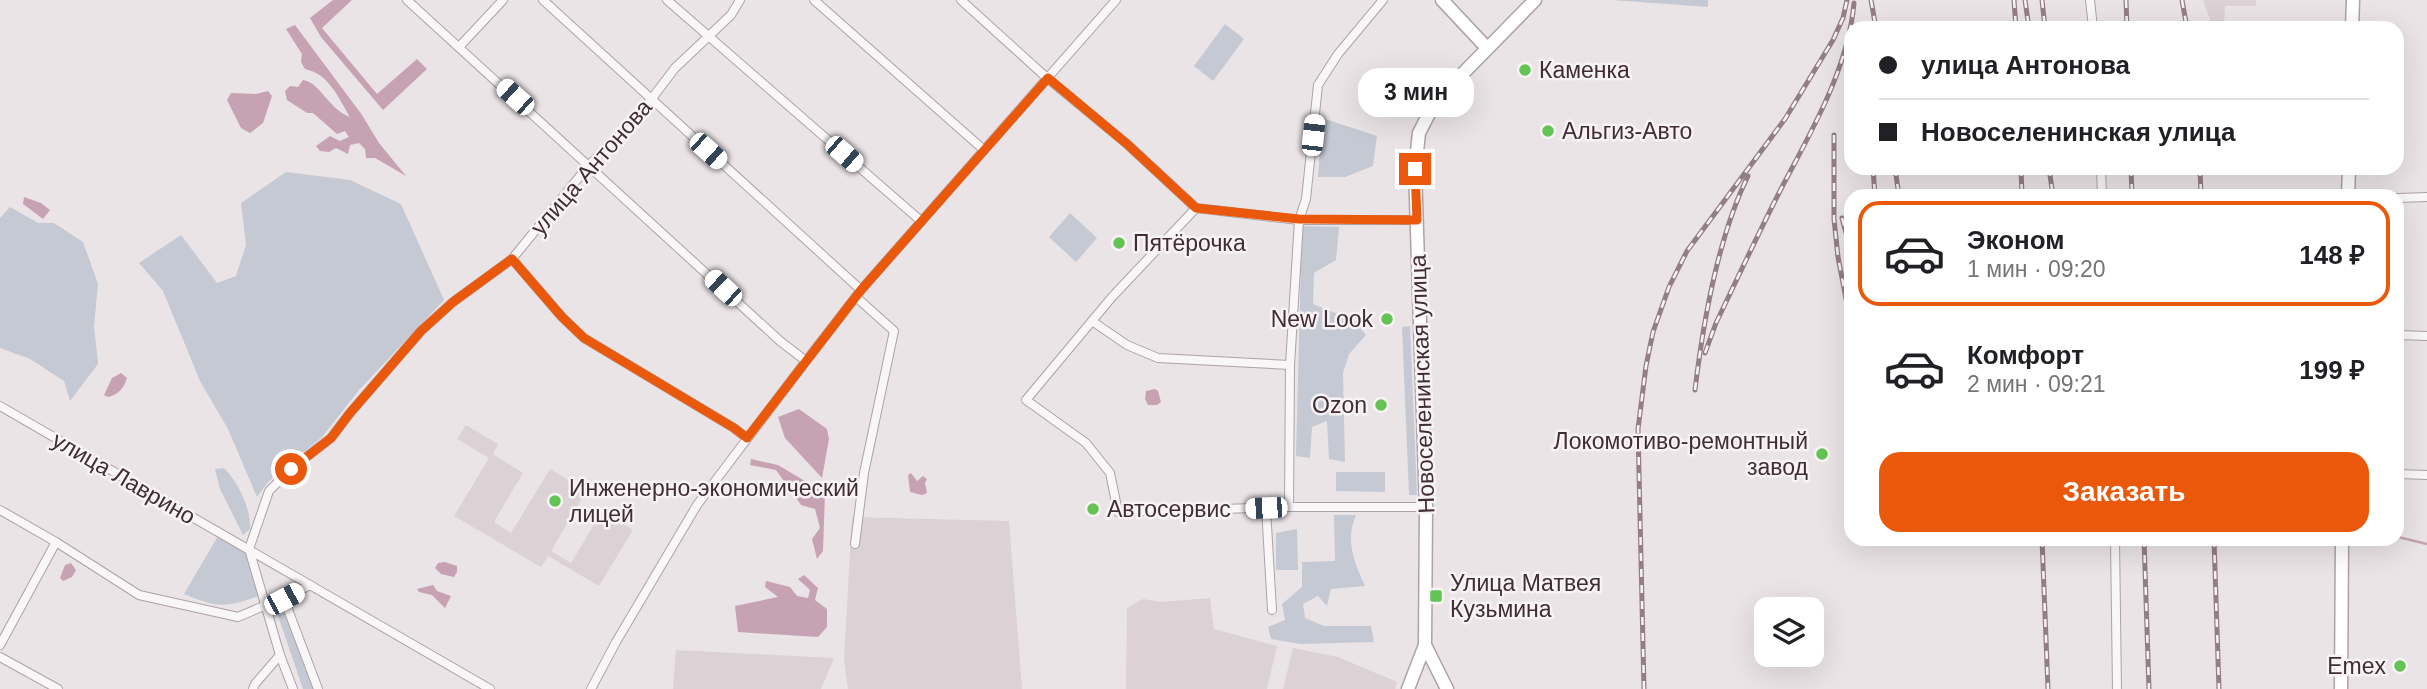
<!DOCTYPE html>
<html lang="ru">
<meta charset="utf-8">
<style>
:root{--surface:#fff;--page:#f2f2f2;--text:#202124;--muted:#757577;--line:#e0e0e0;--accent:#ea580c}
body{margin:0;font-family:Helvetica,sans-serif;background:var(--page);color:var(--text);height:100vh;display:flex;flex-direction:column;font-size:26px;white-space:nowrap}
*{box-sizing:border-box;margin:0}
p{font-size:23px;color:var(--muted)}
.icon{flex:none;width:38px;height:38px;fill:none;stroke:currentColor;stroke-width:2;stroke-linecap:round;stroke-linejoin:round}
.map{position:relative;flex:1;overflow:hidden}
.sheet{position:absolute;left:1844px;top:189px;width:560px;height:357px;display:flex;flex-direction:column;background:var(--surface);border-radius:21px;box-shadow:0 7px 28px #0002}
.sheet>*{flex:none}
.guide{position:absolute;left:1844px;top:21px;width:560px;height:154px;border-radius:21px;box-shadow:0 7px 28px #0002;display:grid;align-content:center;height:154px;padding:0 35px;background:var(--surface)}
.fabs{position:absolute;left:1754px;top:597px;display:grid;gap:14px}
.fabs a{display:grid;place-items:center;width:70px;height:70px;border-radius:14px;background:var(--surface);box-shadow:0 7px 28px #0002;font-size:35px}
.end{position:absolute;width:32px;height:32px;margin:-16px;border:9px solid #ea580c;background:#fff;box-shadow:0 0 0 4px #fff}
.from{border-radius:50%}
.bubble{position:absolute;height:49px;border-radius:21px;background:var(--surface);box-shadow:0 7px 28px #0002;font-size:23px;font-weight:700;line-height:49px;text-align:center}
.car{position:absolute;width:21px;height:42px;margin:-21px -10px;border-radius:9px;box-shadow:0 0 5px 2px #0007;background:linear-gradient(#fff 24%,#345 0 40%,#fff 0 76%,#345 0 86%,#fff 0)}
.guide b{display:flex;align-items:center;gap:24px;height:66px;font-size:26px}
.guide b+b{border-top:2px solid var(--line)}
.guide i{width:18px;height:18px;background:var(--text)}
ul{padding:12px 0 0;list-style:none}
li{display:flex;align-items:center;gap:21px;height:105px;margin:0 14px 10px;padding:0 21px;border:4px solid transparent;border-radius:21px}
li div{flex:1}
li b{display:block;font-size:26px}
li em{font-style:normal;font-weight:700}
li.active{border-color:var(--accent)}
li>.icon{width:63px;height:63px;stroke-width:1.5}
.primary-button{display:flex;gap:14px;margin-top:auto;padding:14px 35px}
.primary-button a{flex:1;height:80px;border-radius:21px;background:var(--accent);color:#fff;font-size:28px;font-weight:700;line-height:80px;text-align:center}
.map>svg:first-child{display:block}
</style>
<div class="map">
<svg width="2427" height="689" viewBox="0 0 2427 689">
<rect width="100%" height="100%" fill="#eae4e6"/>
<!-- built -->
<g fill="#dcd2d5">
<path d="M2203,0H2256V6H2225L2224,28H2213Z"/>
<path d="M466,425L498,444L493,454L523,473L494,522L511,533L550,469L586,491L551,551L571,563L602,511L633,530L599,586L548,556L541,567L454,516L489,458L457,439Z"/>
<path d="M852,517L1009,521L1022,689H848L844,659Z"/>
<path d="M1210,598L1214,629L1277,646L1267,689H1126L1127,608L1143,599L1161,602Z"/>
<path d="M1293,648L1338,657L1397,682L1395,689H1283Z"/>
<path d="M676,650L834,658L821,689H673Z"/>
</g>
<!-- green -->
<g fill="#c5c9d3">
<path d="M1612,0H1708V7Z"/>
<path d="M1225,24L1244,39L1213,81L1194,66Z"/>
<path d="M1322,118L1377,136L1373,166L1345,177H1318Z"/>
<path d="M286,172L350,180L401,204L444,300L359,390L322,437L268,482L257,497L228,429L200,381L163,291L139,263L181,235L217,283L236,276L246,245L241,203Z"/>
<path d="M10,207L38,223H54L83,242L98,284L94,326L98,364L70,401L64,381L30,359L0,348V218Z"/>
<path d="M1070,213L1097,238L1076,262L1049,237Z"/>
<path d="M1302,226L1339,227L1336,260L1314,273L1313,304L1355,321L1366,335L1349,354L1343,373L1345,462L1329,459L1327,421L1312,427L1310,458L1296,456Z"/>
<path d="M1410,326L1417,495H1409L1402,327Z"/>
<path d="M224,468C238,482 251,508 250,529L243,535L220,489L215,469Z"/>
<path d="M1336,472H1385V492L1336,491Z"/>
<path d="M1334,515H1356C1345,540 1354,562 1365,586L1331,589L1327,606L1318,596L1303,604L1305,618L1324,626H1371L1374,642L1300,644L1271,639L1268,627L1285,620L1282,604L1302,587V562L1335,561Z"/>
<path d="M1297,529L1298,570H1276V533Z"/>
<path d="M218,536L246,553L259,596C225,608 217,608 184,594Z"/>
<path d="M280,597L314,689H303L273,601Z"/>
</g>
<!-- water -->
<g fill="#c7a2b3">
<path d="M333,0H352L322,28L377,94L417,59L427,69L383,110L321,37L310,18Z"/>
<path d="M295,25L362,115L379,143L406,176L375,158H366L365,149L359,143L350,145L348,154L336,148L329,152L320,151L316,146L330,136L340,141L349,137L345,131L337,134L313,113H307L287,100L285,91L290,86L298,87L303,80C321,83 328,109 350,117C338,97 329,74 305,69L301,62L302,54L286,29Z"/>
<path d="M268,91L272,96L263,123L250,133L241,128L227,100L231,93L256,94Z"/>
<path d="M24,197L41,203L50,210L43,219L23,204Z"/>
<path d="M121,373L127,378C124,388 118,395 108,397L104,395L112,378Z"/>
<path d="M1155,389L1158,391L1161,402L1157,405H1148L1145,399L1146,391Z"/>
<path d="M799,409L827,429L829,439L822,478L785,438L778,417Z"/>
<path d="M751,459L778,465L825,493L823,551L817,559L812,539L820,528L815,509L801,505L776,470L750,465Z"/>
<path d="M911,473L917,481L923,476L927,479L925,483L927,493L922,495L910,492L908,475Z"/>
<path d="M445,562L457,566V572L454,577L441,574L435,568L438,563Z"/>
<path d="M71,563L76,570L72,577L63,581L60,578L65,565Z"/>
<path d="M804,575L818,588L815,600L827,609V627L818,637L738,632L735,606L778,597L765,587L766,581L790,587L797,596L808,598L810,590L798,579Z"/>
<path d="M433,585L437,591L451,596L445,608L432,595L419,592L417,589Z"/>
</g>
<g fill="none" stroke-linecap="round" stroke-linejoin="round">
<!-- stream -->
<path stroke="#c7a2b3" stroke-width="2.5" d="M2398,537L2427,544"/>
<!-- street casing -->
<g stroke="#ada2a6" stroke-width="10">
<g id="street">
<path d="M407,0L780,341L806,361"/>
<path d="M543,0L861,290"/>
<path d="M667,0L921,221"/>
<path d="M814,0L984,150"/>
<path d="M961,0L1047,78L1127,144L1196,208L1299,220H1417"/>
<path d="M2090,0L2093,28"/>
<path d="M459,47L503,0"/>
<path d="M2101,168L2102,196"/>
<path d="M2398,198L2427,197"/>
<path d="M1196,208L1112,297L1026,400L1086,443L1110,473L1118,512L1289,507H1426"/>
<path d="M512,259L562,317L584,338L734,428L747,438"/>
<path d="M1092,321L1127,345L1158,358L1290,365"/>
<path d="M2398,335L2427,336"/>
<path d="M0,406L490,689"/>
<path d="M2398,474L2427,475"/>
<path d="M1289,507L1290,365L1299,220L1306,199L1318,85L1338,54L1383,0"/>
<path d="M1266,508L1272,610"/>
<path d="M0,510L56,542L139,595L238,617L266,605"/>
<path d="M2115,539L2117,689"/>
<path d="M855,544L864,473L894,331L856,297"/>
<path d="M310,585L284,599L318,689"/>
<path d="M0,645L56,542"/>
<path d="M0,657L58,689"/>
<path d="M253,689L255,684L280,655"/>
<path d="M293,689L280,655L249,549L269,491L291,469L331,438L350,413L421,331L453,302L512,259L589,165L637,118L675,68L731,15L740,0"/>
<path d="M591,689L616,642L697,505L806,361L861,290L1116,0"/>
</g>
</g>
<!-- secondary casing -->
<g stroke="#ada2a6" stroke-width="15">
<g id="secondary">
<path d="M1442,0L1487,48"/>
<path d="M2352,28L2353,0"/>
<path d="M2348,196L2349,168"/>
<path d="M1425,645L1447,689"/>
<path d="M1408,689L1425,645L1426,507L1415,169L1419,133L1435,102L1535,0"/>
<path d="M2341,689L2342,539"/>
</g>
</g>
<!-- street -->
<use href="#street" stroke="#f9f6f7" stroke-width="8"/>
<!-- secondary -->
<use href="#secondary" stroke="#fff" stroke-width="12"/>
<!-- rail casing -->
<g stroke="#937e86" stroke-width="5">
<g id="rail">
<path d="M1871,0L1876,28"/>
<path d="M2014,0L2016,28"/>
<path d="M2025,0L2029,28"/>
<path d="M2042,0L2045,28"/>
<path d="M2126,0L2127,28"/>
<path d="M2182,0L2187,28"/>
<path d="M1834,135V219L1838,257L1852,330"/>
<path d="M1873,168L1875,196"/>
<path d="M1895,168L1899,196"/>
<path d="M2021,168L2022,196"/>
<path d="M2049,168L2053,196"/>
<path d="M2131,168L2132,196"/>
<path d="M2200,168L2201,196"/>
<path d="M1842,218L1852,255"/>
<path d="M1705,353L1716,323C1738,277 1759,232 1782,187C1812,130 1848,69 1854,3"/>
<path d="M1695,390C1703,323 1718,237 1748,176"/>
<path d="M2042,539L2048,689"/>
<path d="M2144,539L2149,689"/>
<path d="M2214,539L2219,689"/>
<path d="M1644,689L1638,429L1646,366L1653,332L1669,287L1687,251L1785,119L1833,40L1843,18L1847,0"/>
</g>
</g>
<!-- rail -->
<use href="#rail" stroke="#f8f3f5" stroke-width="2.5" stroke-dasharray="8" stroke-linecap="butt"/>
</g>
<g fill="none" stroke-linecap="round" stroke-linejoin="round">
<!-- route -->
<path stroke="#ea580c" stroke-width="9" d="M291,469L331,438L350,413L421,331L453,302L512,259L562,317L584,338L734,428L747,438L861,290L1048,78L1127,144L1196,208L1299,219L1417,220L1415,169"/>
</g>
<!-- markers -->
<g fill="#63c355" stroke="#f8f3f5" stroke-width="2.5">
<circle cx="1525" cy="70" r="7"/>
<circle cx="1548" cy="131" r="7"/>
<circle cx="1119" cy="243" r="7"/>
<circle cx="1387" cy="319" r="7"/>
<circle cx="1381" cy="405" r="7"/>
<circle cx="1822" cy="454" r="7"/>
<circle cx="555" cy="501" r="7"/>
<circle cx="1093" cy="509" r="7"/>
<rect x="1429" y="589" width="14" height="14" rx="3.5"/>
<circle cx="2400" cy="666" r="7"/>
</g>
<g text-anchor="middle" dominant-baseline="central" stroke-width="5" stroke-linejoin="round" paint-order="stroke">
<!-- poi labels -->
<g font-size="23" fill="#412d34" stroke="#f8f3f5" text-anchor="start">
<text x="1539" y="70">Каменка</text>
<text x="1562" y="131">Альгиз-Авто</text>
<text x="1133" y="243">Пятёрочка</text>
<text x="1373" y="319" text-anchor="end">New Look</text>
<text x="1367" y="405" text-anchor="end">Ozon</text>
<text x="1808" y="441" text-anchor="end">Локомотиво-ремонтный<tspan x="1808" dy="26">завод</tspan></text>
<text x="569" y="488">Инженерно-экономический<tspan x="569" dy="26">лицей</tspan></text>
<text x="1107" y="509">Автосервис</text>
<text x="1450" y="583">Улица Матвея<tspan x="1450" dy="26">Кузьмина</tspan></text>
<text x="2386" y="666" text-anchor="end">Emex</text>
</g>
<!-- street labels -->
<g font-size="23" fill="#412d34" stroke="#f8f3f5">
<text transform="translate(591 167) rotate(-49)">улица Антонова</text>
<text transform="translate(1422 384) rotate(-92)">Новоселенинская улица</text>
<text transform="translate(124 478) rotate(30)">улица Лаврино</text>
</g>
</g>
</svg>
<div class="fabs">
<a><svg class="icon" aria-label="layers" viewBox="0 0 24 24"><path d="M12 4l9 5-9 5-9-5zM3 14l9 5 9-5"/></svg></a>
</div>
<i class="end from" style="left:291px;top:469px"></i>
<i class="end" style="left:1415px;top:169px"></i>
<div class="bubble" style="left:1358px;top:68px;width:116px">3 мин</div>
<i class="car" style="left:515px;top:97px;rotate:312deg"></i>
<i class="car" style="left:1313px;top:135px;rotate:6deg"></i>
<i class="car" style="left:708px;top:151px;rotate:132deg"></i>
<i class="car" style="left:844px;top:154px;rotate:131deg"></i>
<i class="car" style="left:723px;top:288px;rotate:313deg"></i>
<i class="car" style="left:1266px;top:508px;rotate:268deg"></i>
<i class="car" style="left:284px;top:599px;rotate:62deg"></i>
<div class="guide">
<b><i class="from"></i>улица Антонова</b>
<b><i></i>Новоселенинская улица</b>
</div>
<section class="sheet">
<ul>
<li class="active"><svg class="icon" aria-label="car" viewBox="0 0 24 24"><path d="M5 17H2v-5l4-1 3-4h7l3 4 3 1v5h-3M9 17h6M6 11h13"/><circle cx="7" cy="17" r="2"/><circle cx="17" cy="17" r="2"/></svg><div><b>Эконом</b><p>1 мин · 09:20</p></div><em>148 ₽</em></li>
<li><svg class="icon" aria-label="car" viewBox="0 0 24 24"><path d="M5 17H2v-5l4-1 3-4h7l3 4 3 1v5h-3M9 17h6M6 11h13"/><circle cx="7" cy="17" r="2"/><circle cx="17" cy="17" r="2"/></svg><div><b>Комфорт</b><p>2 мин · 09:21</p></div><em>199 ₽</em></li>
</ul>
<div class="primary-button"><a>Заказать</a></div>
</section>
</div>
